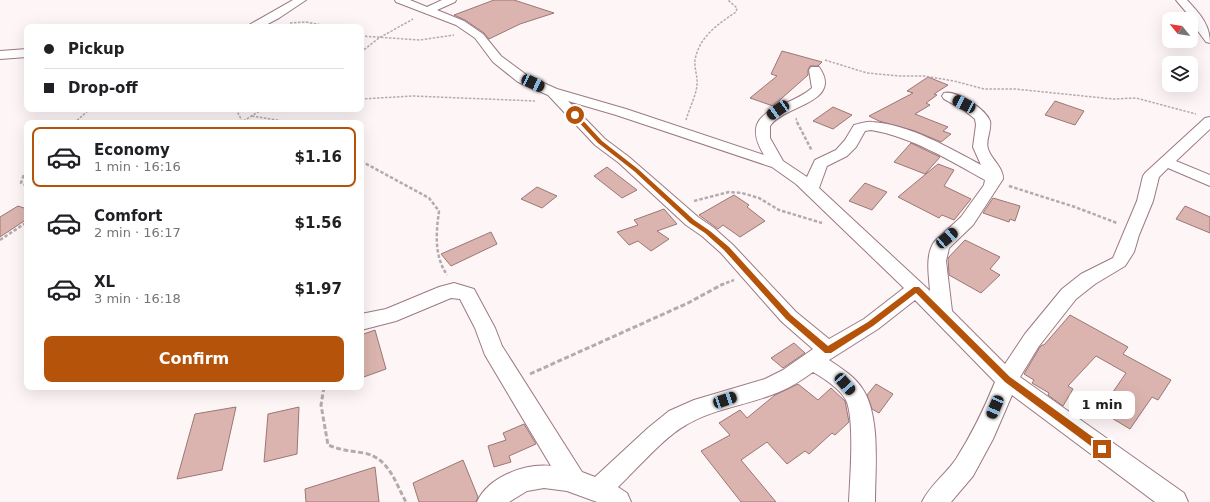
<!DOCTYPE html>
<meta charset="utf-8">
<style>
:root{--surface:#fff;--page:#f6f6f6;--text:#202124;--muted:#757577;--line:#e0e0e0;--accent:#b45309}
body{margin:0;font-family:"DejaVu Sans",sans-serif;background:var(--page);color:var(--text);height:100vh;display:flex;flex-direction:column;font-size:15px;white-space:nowrap}
*{box-sizing:border-box;margin:0}
p{font-size:13px;color:var(--muted)}
.icon{flex:none;width:22px;height:22px;fill:none;stroke:currentColor;stroke-width:2;stroke-linecap:round;stroke-linejoin:round}
.map{position:relative;flex:1;overflow:hidden}
.drawer{position:absolute;left:24px;top:120px;width:340px;height:270px;display:flex;flex-direction:column;background:var(--surface);border-radius:8px;box-shadow:0 4px 16px #0002}
.drawer>*{flex:none}
.hud{position:absolute;left:24px;top:24px;width:340px;height:88px;border-radius:8px;box-shadow:0 4px 16px #0002;display:grid;align-content:center;height:88px;padding:0 20px;background:var(--surface)}
.needle{width:26px;rotate:300deg}
.tools{position:absolute;left:1162px;top:12px;display:grid;gap:8px}
.tools a{display:grid;place-items:center;width:36px;height:36px;border-radius:8px;background:var(--surface);box-shadow:0 4px 16px #0002;font-size:20px}
.end{position:absolute;width:18px;height:18px;margin:-9px;border:5px solid #b45309;background:#fff;box-shadow:0 0 0 2px #fff}
.from{border-radius:50%}
.bubble{position:absolute;height:28px;border-radius:8px;background:var(--surface);box-shadow:0 4px 16px #0002;font-size:13px;font-weight:600;line-height:28px;text-align:center}
.car{position:absolute;width:12px;height:24px;margin:-12px -6px;border-radius:5px;box-shadow:0 0 3px 1px #0007;background:linear-gradient(#222 24%,#8ab4d8 0 40%,#222 0 76%,#8ab4d8 0 86%,#222 0)}
.hud b{display:flex;align-items:center;gap:14px;height:38px;font-size:15px}
.hud b+b{border-top:1px solid var(--line)}
.hud i{width:10px;height:10px;background:var(--text)}
ul{padding:7px 0 0;list-style:none}
li{display:flex;align-items:center;gap:12px;height:60px;margin:0 8px 6px;padding:0 12px;border:2px solid transparent;border-radius:8px}
li div{flex:1}
li b{display:block;font-size:15px}
li em{font-style:normal;font-weight:600}
li.on{border-color:var(--accent)}
li>.icon{width:36px;height:36px;stroke-width:1.5}
.button{display:flex;gap:8px;margin-top:auto;padding:8px 20px}
.button a{flex:1;height:46px;border-radius:8px;background:var(--accent);color:#fff;font-size:16px;font-weight:600;line-height:46px;text-align:center}
.map>svg:first-child{display:block}
</style>
<div class="map">
<svg width="1210" height="502" viewBox="0 0 1210 502">
<rect width="100%" height="100%" fill="#fef5f7"/>
<!-- building -->
<g fill="#dbb4af" stroke="#9b7773">
<path d="M494,0H514L554,13L520,24L489,39L484,33L465,20L454,15Z"/>
<path d="M782,51L822,62L818,66H810L808,70V75L773,106L750,98L777,76L771,74Z"/>
<path d="M928,77L948,85L934,94L937,95L926,103L930,105L915,114L948,127L943,131L951,134L941,142L915,131L879,121L869,116L913,93L907,91Z"/>
<path d="M1055,101L1084,111L1075,125L1045,115Z"/>
<path d="M833,107L852,115L833,129L813,121Z"/>
<path d="M911,143L940,157L925,174L894,162Z"/>
<path d="M938,164L954,170L944,186L971,199L954,220L942,215L939,218L898,197Z"/>
<path d="M607,167L637,190L622,198L594,176Z"/>
<path d="M865,183L887,192L872,210L849,201Z"/>
<path d="M537,187L557,196L542,208L521,199Z"/>
<path d="M734,195L749,205L747,207L765,221L740,237L723,225L718,229L699,215Z"/>
<path d="M993,198L1020,206L1015,221L1010,219L1009,222L983,213Z"/>
<path d="M18,206L27,209V219L0,237V217Z"/>
<path d="M1185,206L1210,217V233L1176,219Z"/>
<path d="M664,209L677,224L657,231L669,239L651,251L638,241L629,245L617,232L638,225L634,220Z"/>
<path d="M491,232L497,244L451,266L441,254Z"/>
<path d="M965,240L1000,257L990,269L1000,275L981,293L949,275L948,258Z"/>
<path d="M1070,315L1128,347L1123,354L1171,380L1158,400L1152,397L1130,429L1100,411L1126,373L1096,356L1068,386L1073,389L1063,406L1048,395L1049,393L1032,383L1034,380L1024,374L1040,347L1042,345H1044Z"/>
<path d="M375,330L386,369L361,378V335Z"/>
<path d="M794,343L805,353L783,368L771,358Z"/>
<path d="M798,384L818,400L831,388L845,401L849,422L835,435L832,433L809,454L805,451L787,464L767,442L741,460L776,502H741L701,451L730,435L719,423L740,410L747,418L775,395Z"/>
<path d="M876,384L893,394L879,413L872,409L867,395Z"/>
<path d="M236,407L222,470L177,479L195,414Z"/>
<path d="M299,407L297,454L264,462L268,414Z"/>
<path d="M524,424L536,444L509,456L511,462L494,467L488,446L506,440L503,433Z"/>
<path d="M463,460L478,497L476,502H419L413,483Z"/>
<path d="M375,467L379,502H306L305,489Z"/>
</g>
<g fill="none" stroke-linecap="round" stroke-linejoin="round">
<!-- minor casing -->
<g stroke="#9c7982" stroke-width="2">
<g id="minor">
<path d="M293,0H306L279,18L262,27H247L249,25Z"/>
<path d="M395,0H410L427,7L442,0H456L455,2L437,10L464,21L483,34L501,56L528,76L557,89L626,109L764,155C736,108 787,110 812,88L809,70L811,67H819C844,103 784,105 770,126V138L783,161L807,177L815,160L836,150L845,140L854,125C860,124 866,121 872,122C908,124 950,148 981,165L973,147L976,125L975,119L964,110L944,99L942,96L944,93C956,90 986,109 990,121C992,130 985,140 988,149C991,158 1000,165 1002,173C1003,175 1003,177 1003,179L973,225L949,248L946,261L952,311L1005,364L1025,334L1062,289L1081,274L1113,258L1137,201L1143,176L1145,173L1205,118L1210,117V129L1176,161L1210,175V186L1168,168L1159,177L1153,201L1139,235L1134,252L1125,266L1095,284L1076,299L1039,346L1020,377L1184,493L1188,502H1155L1012,395L993,439L973,476L951,502H922C930,485 946,474 956,459C972,434 984,409 995,382L915,300L878,329L829,360C841,368 854,376 862,388C881,416 875,469 875,502H849C850,479 855,419 846,400C839,388 825,379 813,372C802,380 791,387 779,392C749,405 714,408 686,425C664,437 637,469 618,487L627,493L631,502H597L567,491L544,488L527,491L509,502H477C488,477 525,463 551,466L485,355L475,328L460,299L451,298L396,321L361,330V314L386,309L439,287L454,283L474,289L495,328L502,346L582,472L595,477L648,428L669,411L694,400L765,379L783,370L813,349L782,322L721,253L702,236L686,225L619,163L595,145L548,95L518,82L493,62L475,38L456,25L396,2ZM568,101L616,115L772,167L796,184L904,288L864,319L829,339L796,312L733,245L714,228L698,217L629,157L605,139ZM871,130C912,137 949,160 985,180L984,185L961,217L934,242C925,256 929,275 930,291L819,188L827,166L847,156L856,147L865,131Z"/>
<path d="M1176,0H1187C1199,13 1210,24 1210,43L1206,42L1195,27L1192,19Z"/>
<path d="M27,49V57L0,59V51Z"/>
</g>
</g>
<!-- path-far2 -->
<g stroke="#b5aaad" stroke-width="1.5" stroke-dasharray="2.5 1.5" stroke-linecap="butt">
<path d="M290,23L306,22L331,27"/>
<path d="M361,36L420,40L454,35"/>
<path d="M361,52L379,38L413,19"/>
<path d="M825,60L867,73L899,76H924L954,81L984,89H1015L1113,99L1136,98L1196,114"/>
<path d="M361,99L413,96L535,101"/>
<path d="M236,109L243,123"/>
<path d="M252,116L295,123"/>
<path d="M796,118L797,123"/>
<path d="M686,120C689,109 696,96 697,85C698,77 694,68 695,60C699,37 718,24 736,12L737,8L728,0"/>
<path d="M74,123L90,109"/>
<path d="M240,123L263,109"/>
</g>
<!-- path-far1 -->
<g stroke="#b5aaad" stroke-width="2.5" stroke-dasharray="3.5 2" stroke-linecap="butt">
<path d="M289,122L298,123"/>
<path d="M797,122L812,151"/>
<path d="M74,123L76,122"/>
<path d="M239,123L241,122"/>
<path d="M361,161L429,198L439,211C436,234 434,255 447,275"/>
<path d="M27,171L24,174L21,183L27,186"/>
<path d="M1009,186L1075,207L1117,223"/>
<path d="M694,201L729,192L742,193L759,198L779,210L822,223"/>
<path d="M0,240L27,222"/>
<path d="M721,285L734,280"/>
</g>
<!-- path -->
<g stroke="#b5aaad" stroke-width="3" stroke-dasharray="5 2.5" stroke-linecap="butt">
<path d="M530,374L688,303L723,284"/>
<path d="M324,387L321,405L328,445C340,450 351,451 364,453C389,458 395,482 406,502"/>
</g>
<!-- minor -->
<use href="#minor" fill="#fff" fill-rule="evenodd"/>
</g>
<!-- route -->
<path fill="#b45309" d="M573,114H577L602,141L638,169L694,220L710,231L729,247L791,315L828,346L868,322L914,287H919L1010,377L1105,446L1106,449L1105,452H1099L1005,382L916,293L873,326L831,353H825L786,319L724,250L705,233L690,223L634,171L598,143L573,116Z"/>
</svg>
<div class="tools">
<a><svg class="needle" viewBox="-14 -14 28 28"><path d="M0-13l5 13h-10z" fill="#e53935"/><path d="M0 13l5-13h-10z" fill="#757577"/></svg></a>
<a><svg class="icon" aria-label="layers" viewBox="0 0 24 24"><path d="M12 4l9 5-9 5-9-5zM3 14l9 5 9-5"/></svg></a>
</div>
<i class="end from" style="left:575px;top:115px"></i>
<i class="end" style="left:1102px;top:449px"></i>
<div class="bubble" style="left:1069px;top:391px;width:66px">1 min</div>
<i class="car" style="left:533px;top:83px;rotate:115deg"></i>
<i class="car" style="left:964px;top:104px;rotate:297deg"></i>
<i class="car" style="left:778px;top:110px;rotate:236deg"></i>
<i class="car" style="left:947px;top:238px;rotate:49deg"></i>
<i class="car" style="left:845px;top:384px;rotate:139deg"></i>
<i class="car" style="left:725px;top:400px;rotate:71deg"></i>
<i class="car" style="left:995px;top:407px;rotate:203deg"></i>
<div class="hud">
<b><i class="from"></i>Pickup</b>
<b><i></i>Drop-off</b>
</div>
<section class="drawer">
<ul>
<li class="on"><svg class="icon" aria-label="car" viewBox="0 0 24 24"><path d="M5 17H2v-5l4-1 3-4h7l3 4 3 1v5h-3M9 17h6M6 11h13"/><circle cx="7" cy="17" r="2"/><circle cx="17" cy="17" r="2"/></svg><div><b>Economy</b><p>1 min · 16:16</p></div><em>$1.16</em></li>
<li><svg class="icon" aria-label="car" viewBox="0 0 24 24"><path d="M5 17H2v-5l4-1 3-4h7l3 4 3 1v5h-3M9 17h6M6 11h13"/><circle cx="7" cy="17" r="2"/><circle cx="17" cy="17" r="2"/></svg><div><b>Comfort</b><p>2 min · 16:17</p></div><em>$1.56</em></li>
<li><svg class="icon" aria-label="car" viewBox="0 0 24 24"><path d="M5 17H2v-5l4-1 3-4h7l3 4 3 1v5h-3M9 17h6M6 11h13"/><circle cx="7" cy="17" r="2"/><circle cx="17" cy="17" r="2"/></svg><div><b>XL</b><p>3 min · 16:18</p></div><em>$1.97</em></li>
</ul>
<div class="button"><a>Confirm</a></div>
</section>
</div>
